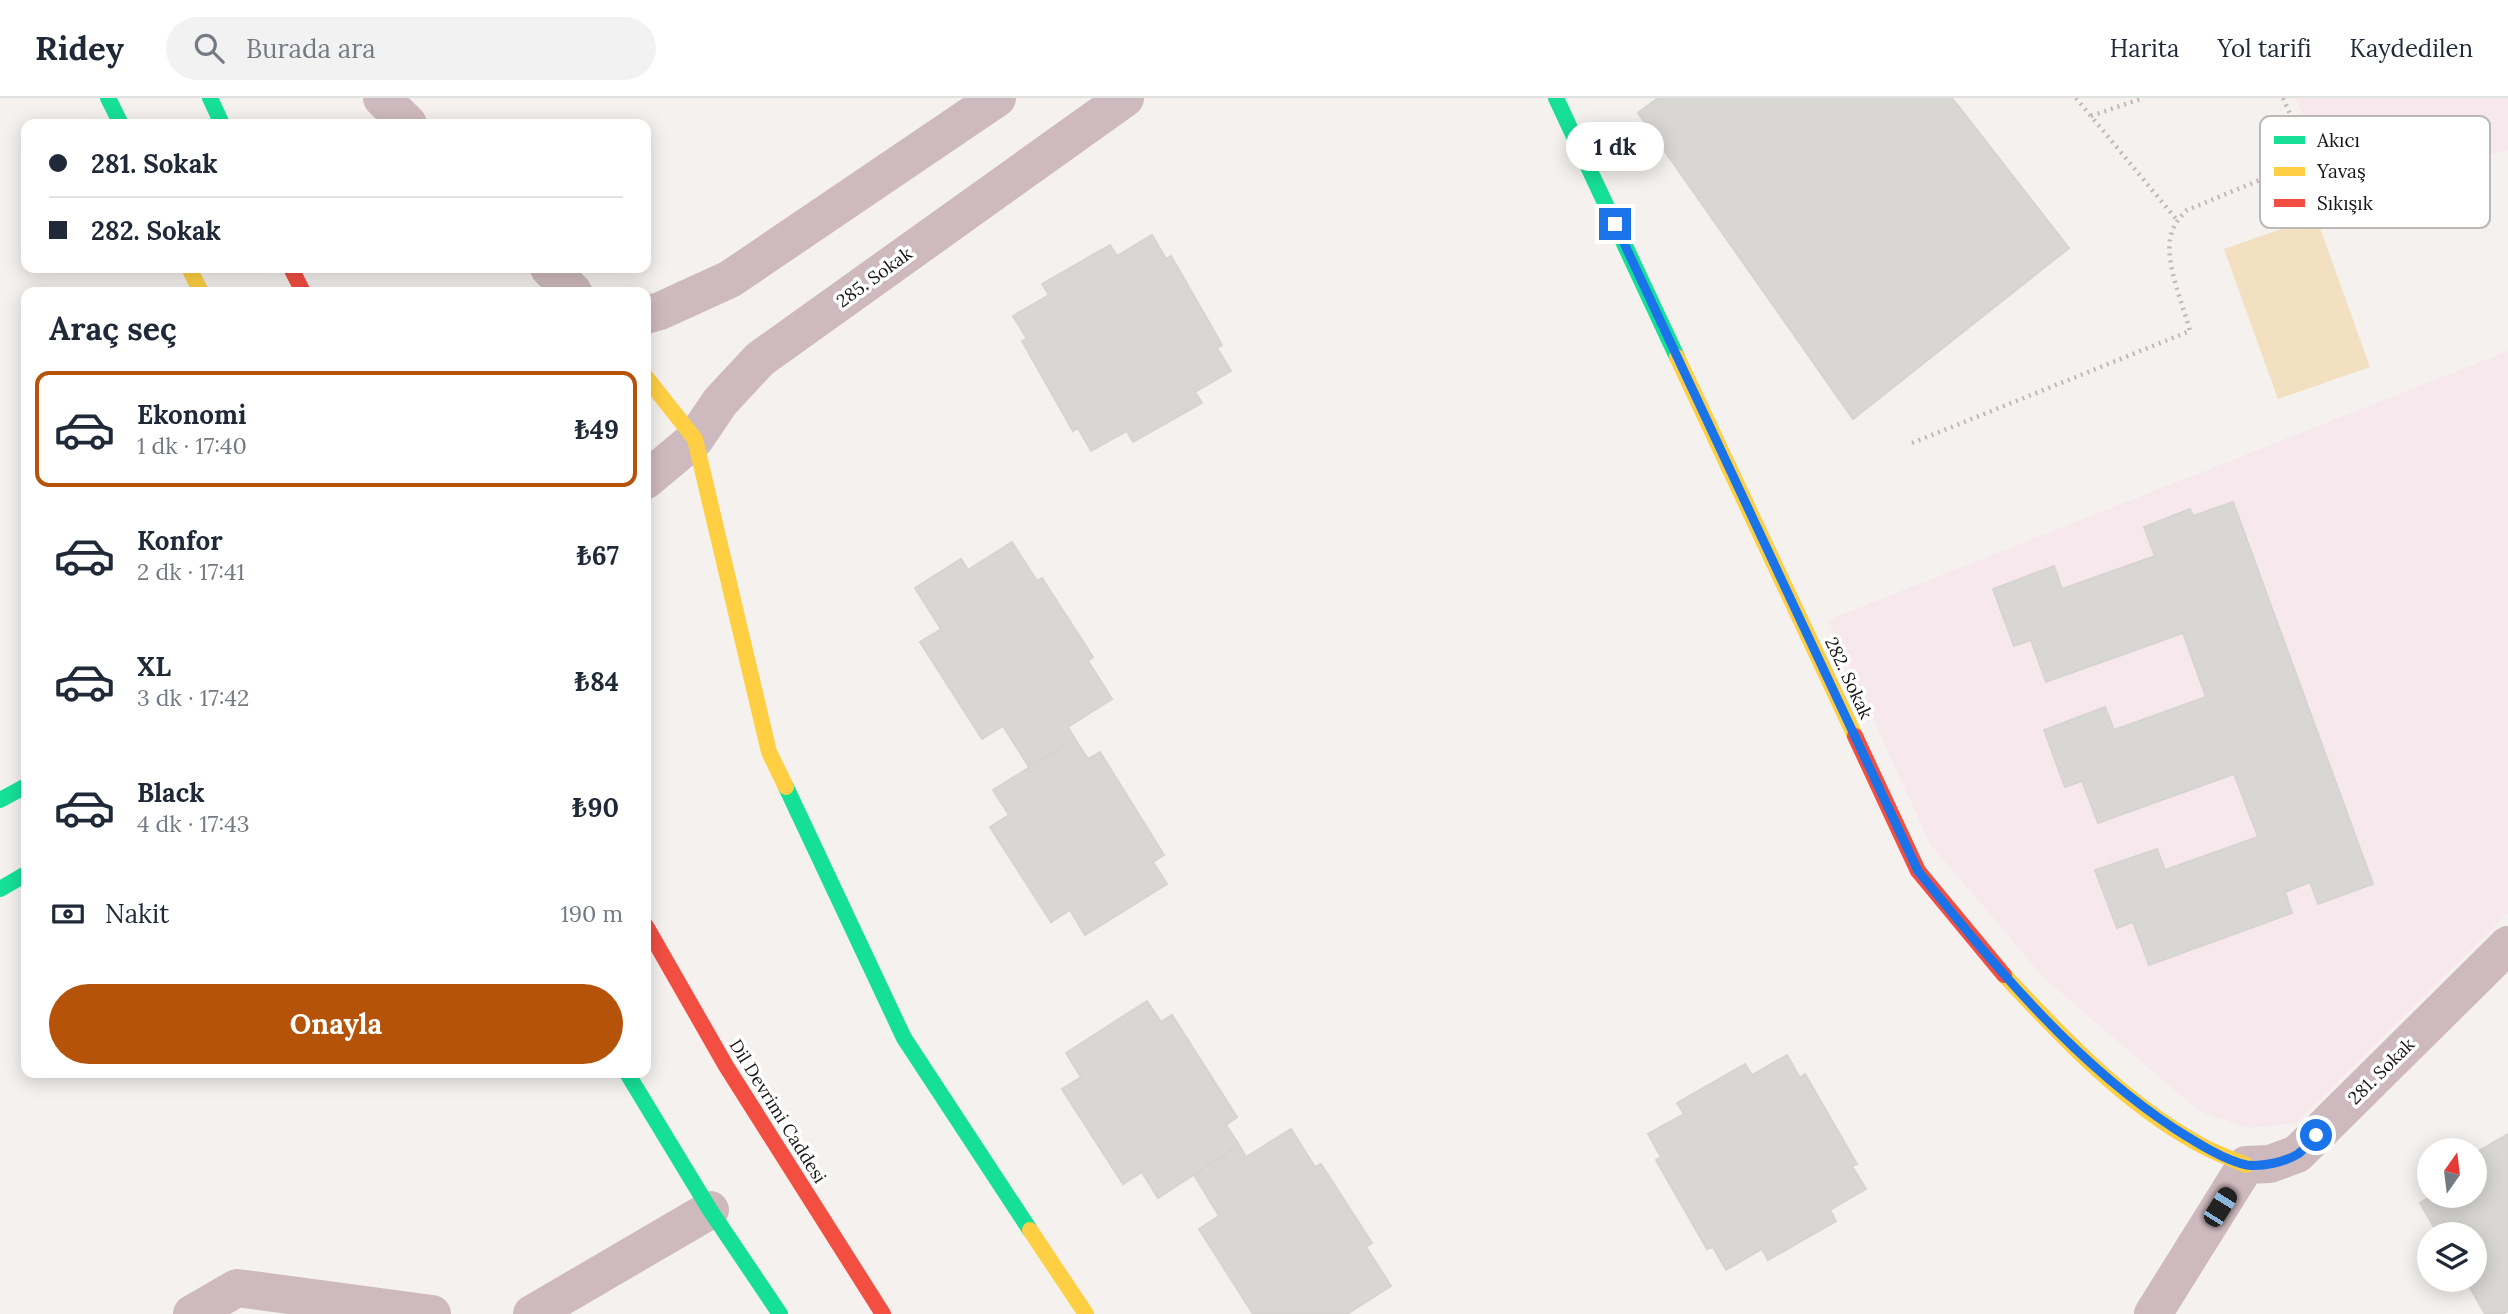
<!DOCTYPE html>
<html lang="tr">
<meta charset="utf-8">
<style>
:root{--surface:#fff;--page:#f2f2f3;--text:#1f2937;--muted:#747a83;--line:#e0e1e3;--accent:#b45309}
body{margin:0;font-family:Lora,serif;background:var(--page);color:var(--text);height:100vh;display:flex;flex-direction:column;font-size:26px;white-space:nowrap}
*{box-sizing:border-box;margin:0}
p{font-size:23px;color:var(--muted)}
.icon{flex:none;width:38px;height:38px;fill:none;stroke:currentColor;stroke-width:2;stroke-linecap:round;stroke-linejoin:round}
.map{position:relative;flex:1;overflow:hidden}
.details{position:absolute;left:21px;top:189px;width:630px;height:791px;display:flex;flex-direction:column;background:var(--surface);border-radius:14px;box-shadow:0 4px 18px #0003}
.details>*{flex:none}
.hud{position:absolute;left:21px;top:21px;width:630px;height:154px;border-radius:14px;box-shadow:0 4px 18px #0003;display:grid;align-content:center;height:154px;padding:0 28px;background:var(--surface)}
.needle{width:46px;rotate:14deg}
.tools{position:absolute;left:2417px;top:1040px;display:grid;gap:14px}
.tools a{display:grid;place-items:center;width:70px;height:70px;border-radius:50%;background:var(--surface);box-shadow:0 4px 18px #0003;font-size:35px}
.end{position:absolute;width:32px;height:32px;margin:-16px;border:9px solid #1a73e8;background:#fff;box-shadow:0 0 0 4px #fff}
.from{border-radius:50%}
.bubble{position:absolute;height:49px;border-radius:24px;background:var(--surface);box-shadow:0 4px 18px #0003;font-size:23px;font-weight:800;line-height:49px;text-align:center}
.car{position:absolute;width:21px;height:42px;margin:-21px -10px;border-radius:9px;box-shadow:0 0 5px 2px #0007;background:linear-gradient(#222 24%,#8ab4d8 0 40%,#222 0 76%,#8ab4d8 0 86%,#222 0)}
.hud b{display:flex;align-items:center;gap:24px;height:66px;font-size:26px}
.hud b+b{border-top:2px solid var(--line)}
.hud i{width:18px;height:18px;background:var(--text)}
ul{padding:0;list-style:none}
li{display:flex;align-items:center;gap:21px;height:116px;margin:0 14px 10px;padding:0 14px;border:4px solid transparent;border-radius:14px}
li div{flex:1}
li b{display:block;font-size:26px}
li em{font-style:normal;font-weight:800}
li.selected{border-color:var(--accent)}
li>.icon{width:63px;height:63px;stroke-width:1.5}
h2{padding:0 28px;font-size:32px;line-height:84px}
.pay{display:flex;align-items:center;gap:18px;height:77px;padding:0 28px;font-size:26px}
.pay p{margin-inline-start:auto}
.cta{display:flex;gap:14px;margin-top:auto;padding:14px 28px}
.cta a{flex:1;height:80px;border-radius:42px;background:var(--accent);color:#fff;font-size:28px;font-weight:800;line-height:80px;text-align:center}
header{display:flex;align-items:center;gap:42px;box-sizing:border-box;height:98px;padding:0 35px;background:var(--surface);border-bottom:2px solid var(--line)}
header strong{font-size:33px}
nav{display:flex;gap:38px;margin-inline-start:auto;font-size:24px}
.search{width:490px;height:63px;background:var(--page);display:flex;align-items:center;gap:18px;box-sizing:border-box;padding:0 24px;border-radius:38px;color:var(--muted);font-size:26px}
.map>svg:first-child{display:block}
</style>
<header>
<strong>Ridey</strong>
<div class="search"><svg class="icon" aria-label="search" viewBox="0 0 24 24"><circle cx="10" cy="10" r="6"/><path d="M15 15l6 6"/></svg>Burada ara</div>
<nav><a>Harita</a><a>Yol tarifi</a><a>Kaydedilen</a></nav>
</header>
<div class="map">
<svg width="2508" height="1216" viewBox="0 0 2508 1216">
<rect width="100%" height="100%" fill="#f4f1ee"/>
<!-- education -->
<g fill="#f7e8ed">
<path d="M2296,0H2508V52L2337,100Z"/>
<path d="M2508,253V815L2296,1025L2250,1030L2199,1013L2044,880L1930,746L1828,522Z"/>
</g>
<!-- green -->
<path fill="#f2e0c0" d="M2316,119L2370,269L2278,301L2224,151Z"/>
<!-- building -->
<g fill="#d9d7d4" stroke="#d6d4d1" stroke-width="2">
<path d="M1658,0H1952L2069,150L1853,321L1638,15Z"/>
<path d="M1152,137L1166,161L1171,158L1222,247L1217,250L1231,273L1195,294L1202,305L1133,344L1127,333L1091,353L1078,330L1073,333L1022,243L1027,241L1013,218L1049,197L1042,186L1110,147L1117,158Z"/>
<path d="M2233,404L2373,786L2318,806L2310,784L2285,794L2292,815L2149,867L2133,824L2117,830L2095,772L2157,751L2165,772L2258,739L2234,676L2098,725L2082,683L2065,689L2044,632L2105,609L2114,632L2206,599L2183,535L2046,584L2031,542L2014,548L1993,491L2054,468L2062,491L2155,458L2144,429L2190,411L2193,418Z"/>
<path d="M1012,444L1037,483L1042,480L1093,559L1088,563L1112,601L1068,629L1075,641L1029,669L1003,628L982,641L920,544L941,531L915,490L961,461L968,472Z"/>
<path d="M1075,641L1088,661L1100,654L1164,757L1153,764L1167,786L1085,837L1070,812L1051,824L990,729L1009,717L993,692Z"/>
<path d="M1147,903L1161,924L1172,917L1237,1019L1226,1027L1239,1047L1158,1100L1142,1074L1123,1086L1062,991L1081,979L1066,955Z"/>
<path d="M1787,957L1800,980L1805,976L1857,1066L1852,1068L1866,1091L1830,1112L1836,1123L1768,1162L1762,1151L1726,1172L1713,1149L1707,1151L1656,1062L1661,1059L1648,1036L1684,1016L1677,1005L1745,966L1752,977Z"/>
<path d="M1291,1031L1315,1069L1321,1066L1372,1145L1366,1149L1391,1188L1347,1216H1253L1199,1131L1219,1118L1194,1077L1239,1047L1246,1059Z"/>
<path d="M2508,1036V1213L2503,1216H2485L2468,1186L2461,1191L2456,1181H2474V1136H2438L2420,1105L2433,1097H2474V1056Z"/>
</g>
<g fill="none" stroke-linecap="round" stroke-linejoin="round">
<!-- path -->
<g stroke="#c3b6b8" stroke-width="4.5" stroke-dasharray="2 5" stroke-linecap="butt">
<path d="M2076,0L2177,122"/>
<path d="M2283,0L2331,110L2411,118"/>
<path d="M2091,18L2143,0"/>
<path d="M1912,345L2190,233C2183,207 2166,167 2170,141C2172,129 2179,120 2187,112L2309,62"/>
</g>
<!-- street -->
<g stroke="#ceb9be" stroke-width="38">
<path d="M382,0L408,26"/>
<path d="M549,170L573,194"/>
<path d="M646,217L660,213L730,181L997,0"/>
<path d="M646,382L695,341L720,304L760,261L1125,0"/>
<path d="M192,1216L237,1190L432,1216"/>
<path d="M532,1216L710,1112"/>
<path d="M2153,1216L2246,1067L2270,1066L2297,1056L2508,847"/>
</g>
<!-- fast -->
<g stroke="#16e098" stroke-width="16">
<path d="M108,0L121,26"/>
<path d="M210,0L222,26"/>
<path d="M1556,0L1677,259"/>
<path d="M786,689L904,940L1030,1132"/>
<path d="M0,702L26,688"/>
<path d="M0,791L26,776"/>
<path d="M627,975L710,1112L780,1216"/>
</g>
<!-- slow -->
<g stroke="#ffcf43" stroke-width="16">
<path d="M189,170L201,194"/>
<path d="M1677,259L1855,638"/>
<path d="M646,279L695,341L769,654L786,689"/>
<path d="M2004,877C2062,939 2123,1004 2197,1045C2212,1054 2230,1060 2246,1067"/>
<path d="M1030,1132L1086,1216"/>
</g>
<!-- jam -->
<g stroke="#f24e42" stroke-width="16">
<path d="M291,170L303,194"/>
<path d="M1855,638L1918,773L2004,877"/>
<path d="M646,828L726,968L883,1216"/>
</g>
</g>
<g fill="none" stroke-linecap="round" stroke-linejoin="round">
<!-- route -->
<path stroke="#1a73e8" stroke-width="9" d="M1615,126L1918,773C1994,867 2073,964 2175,1031C2194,1043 2225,1063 2247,1067C2262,1069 2285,1064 2298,1056C2305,1051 2311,1043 2316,1037"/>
</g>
<g text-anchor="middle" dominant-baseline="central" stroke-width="7" stroke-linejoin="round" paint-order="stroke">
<!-- street labels -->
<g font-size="18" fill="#181614" stroke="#fff">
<text transform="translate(874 179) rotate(-36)">285. Sokak</text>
<text transform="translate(1849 580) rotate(65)">282. Sokak</text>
<text transform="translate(2381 973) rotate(-45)">281. Sokak</text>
<text transform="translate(778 1013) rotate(58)">Dil Devrimi Caddesi</text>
</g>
</g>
<!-- legend -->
<rect x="2260" y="18" width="230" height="112" rx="10" fill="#fff" stroke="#bab9b8" stroke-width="2"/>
<rect x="2274" y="38" width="31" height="8" fill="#16e098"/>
<rect x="2274" y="69" width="31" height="9" fill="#ffcf43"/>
<rect x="2274" y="101" width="31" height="8" fill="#f24e42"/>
<g font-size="19" fill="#181614">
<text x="2317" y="49">Akıcı</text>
<text x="2317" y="80">Yavaş</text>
<text x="2317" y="112">Sıkışık</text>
</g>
</svg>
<div class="tools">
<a><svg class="needle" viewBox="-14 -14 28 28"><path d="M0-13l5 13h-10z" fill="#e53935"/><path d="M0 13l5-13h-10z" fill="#747a83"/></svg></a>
<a><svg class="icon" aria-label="layers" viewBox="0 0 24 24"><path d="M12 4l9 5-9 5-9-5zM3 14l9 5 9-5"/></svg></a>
</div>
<i class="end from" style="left:2316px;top:1037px"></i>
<i class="end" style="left:1615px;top:126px"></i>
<div class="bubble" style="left:1566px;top:24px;width:98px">1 dk</div>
<i class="car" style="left:2220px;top:1109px;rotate:32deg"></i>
<div class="hud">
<b><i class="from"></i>281. Sokak</b>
<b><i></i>282. Sokak</b>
</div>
<section class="details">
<h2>Araç seç</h2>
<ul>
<li class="selected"><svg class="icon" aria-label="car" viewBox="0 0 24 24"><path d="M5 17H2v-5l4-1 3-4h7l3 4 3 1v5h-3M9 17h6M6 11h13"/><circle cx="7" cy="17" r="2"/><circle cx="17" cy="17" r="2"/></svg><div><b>Ekonomi</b><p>1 dk · 17:40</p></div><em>₺49</em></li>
<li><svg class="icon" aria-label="car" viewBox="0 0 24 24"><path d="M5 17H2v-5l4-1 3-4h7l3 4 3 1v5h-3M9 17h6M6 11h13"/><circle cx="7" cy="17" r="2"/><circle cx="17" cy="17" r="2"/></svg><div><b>Konfor</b><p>2 dk · 17:41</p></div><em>₺67</em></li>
<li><svg class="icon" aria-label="car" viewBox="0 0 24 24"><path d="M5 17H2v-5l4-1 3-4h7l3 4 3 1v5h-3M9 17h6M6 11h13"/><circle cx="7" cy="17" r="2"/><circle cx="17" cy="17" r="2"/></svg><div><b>XL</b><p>3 dk · 17:42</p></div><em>₺84</em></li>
<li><svg class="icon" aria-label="car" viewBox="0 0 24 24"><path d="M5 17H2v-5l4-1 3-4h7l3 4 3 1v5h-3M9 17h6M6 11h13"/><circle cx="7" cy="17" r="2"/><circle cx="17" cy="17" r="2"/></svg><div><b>Black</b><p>4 dk · 17:43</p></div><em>₺90</em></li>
</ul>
<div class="pay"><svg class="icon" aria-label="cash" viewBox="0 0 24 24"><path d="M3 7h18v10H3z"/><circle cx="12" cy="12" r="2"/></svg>Nakit<p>190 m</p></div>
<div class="cta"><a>Onayla</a></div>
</section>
</div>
